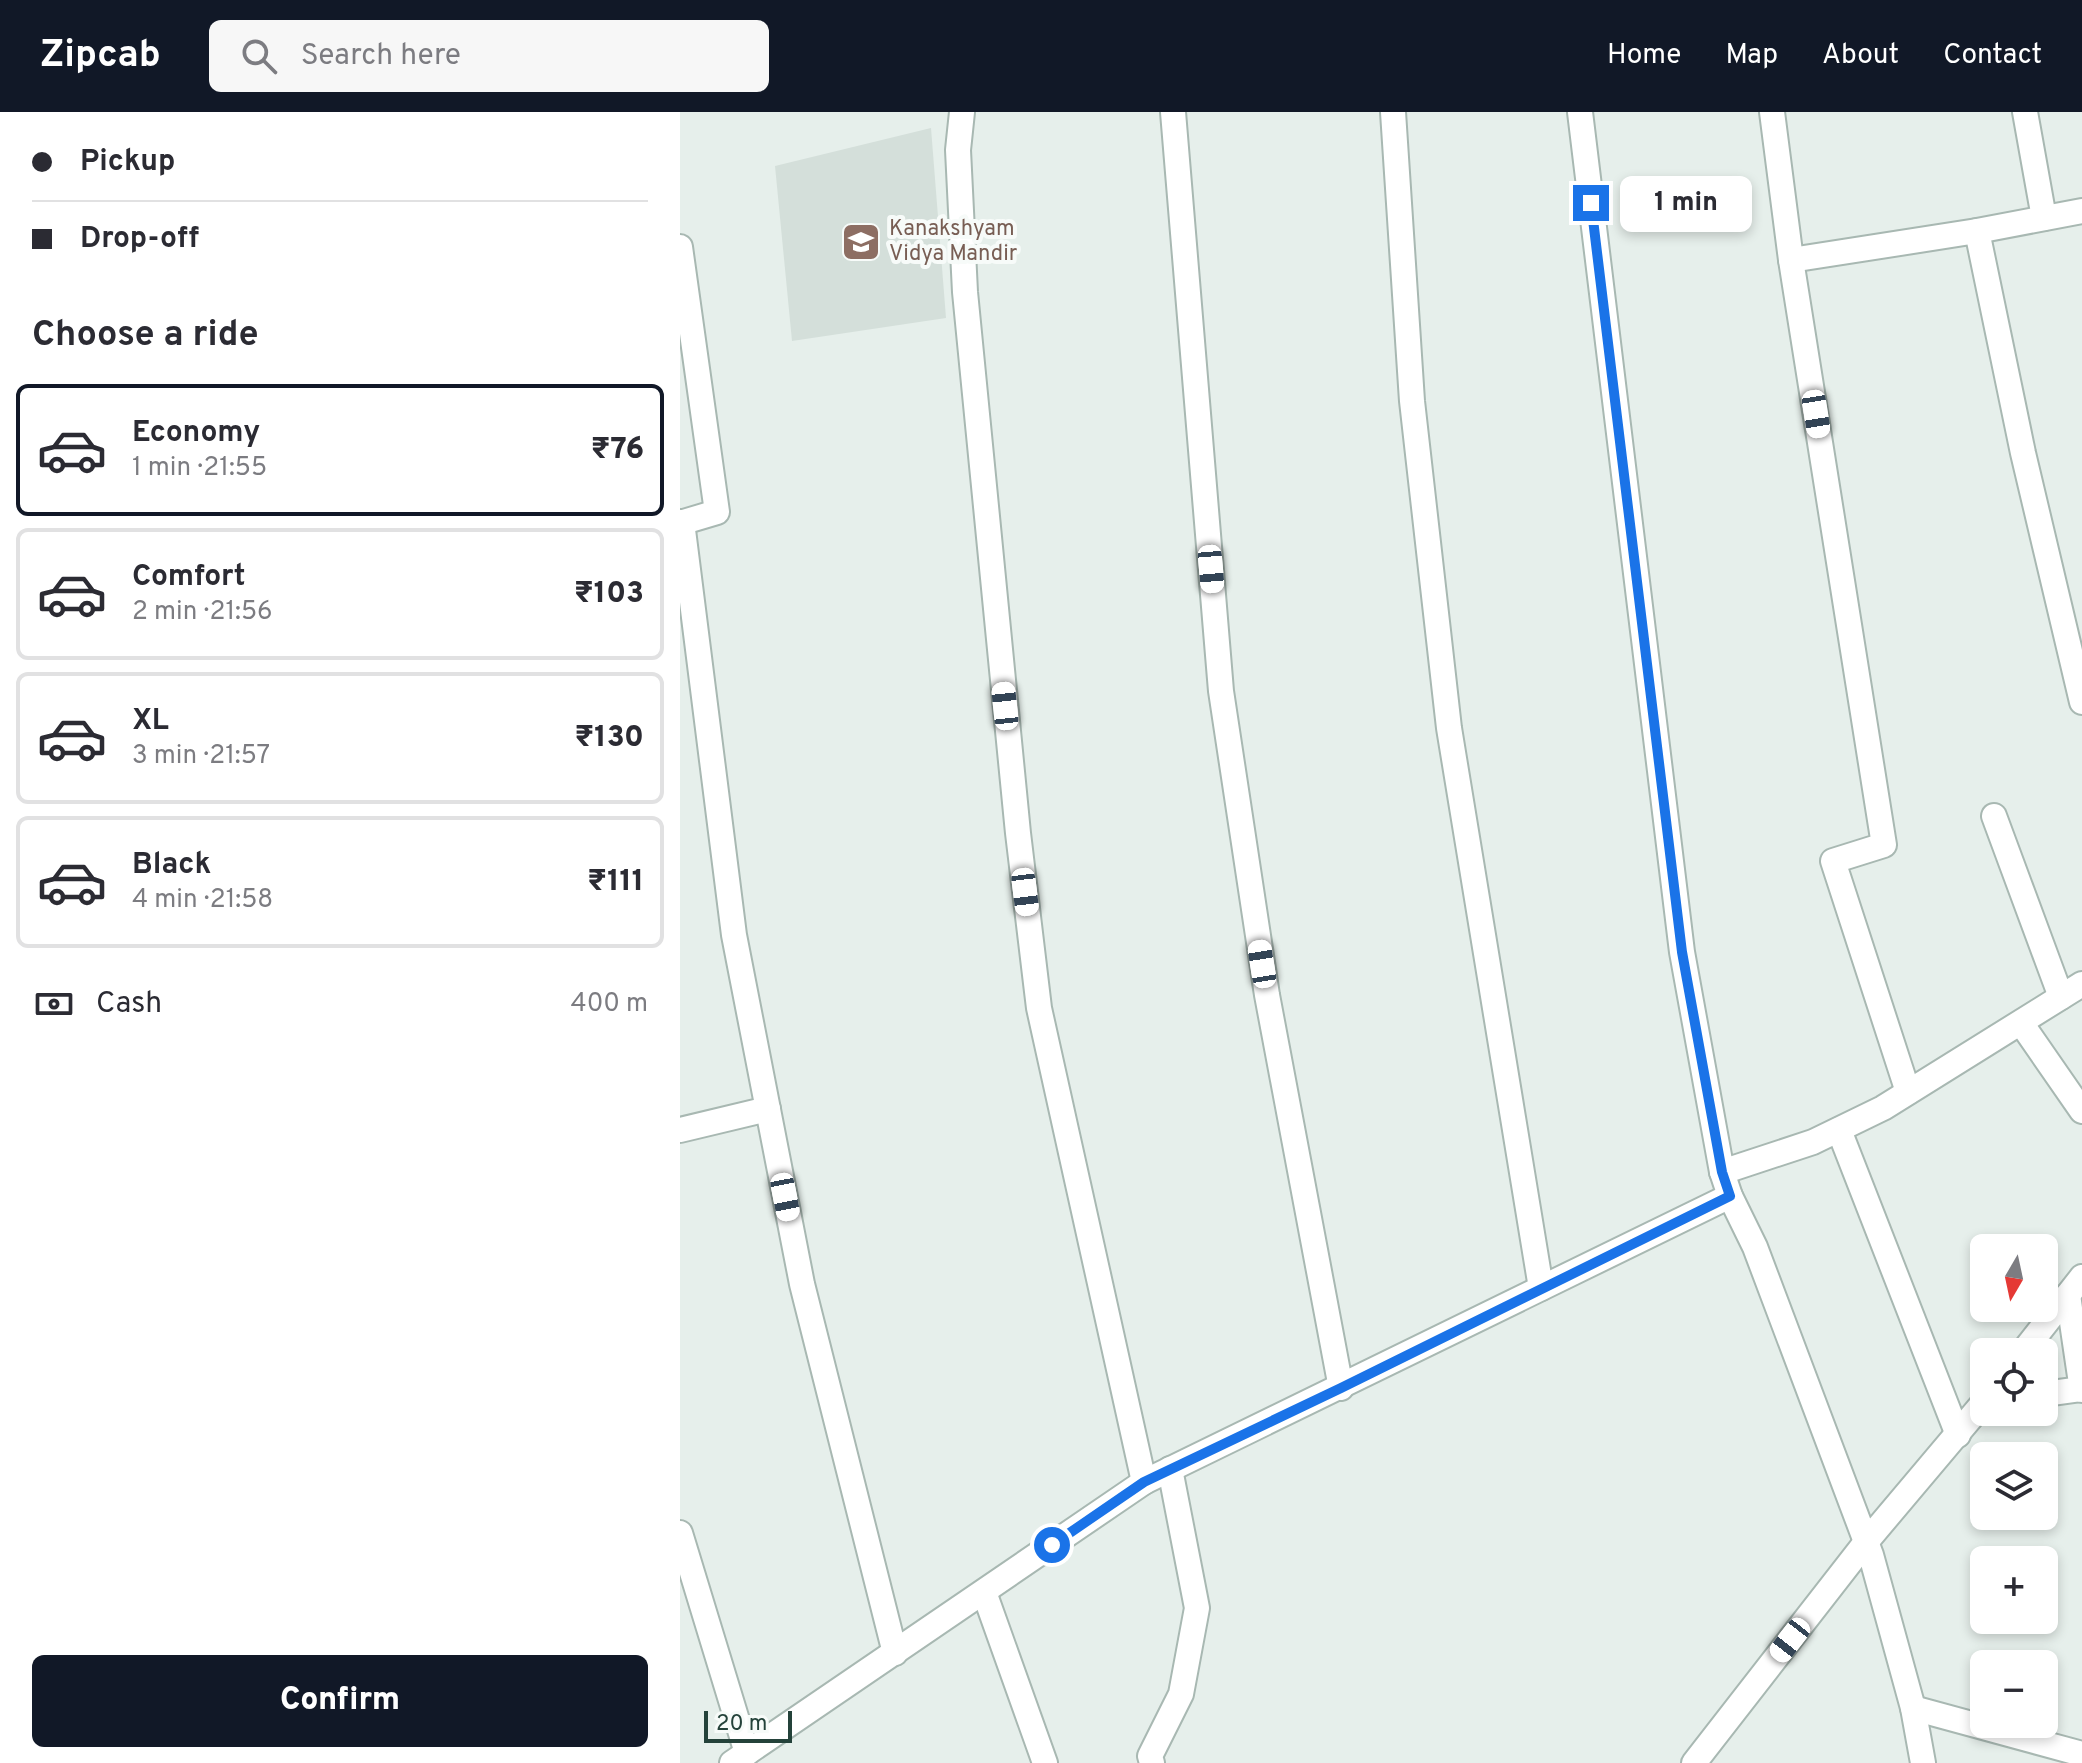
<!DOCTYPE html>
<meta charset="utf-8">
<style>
:root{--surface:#fff;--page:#f7f7f7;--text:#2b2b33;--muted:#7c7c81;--line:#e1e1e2;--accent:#111827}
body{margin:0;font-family:Overpass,sans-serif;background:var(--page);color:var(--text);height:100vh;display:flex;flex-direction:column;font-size:30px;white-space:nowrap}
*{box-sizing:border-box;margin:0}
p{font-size:26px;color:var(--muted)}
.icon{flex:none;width:44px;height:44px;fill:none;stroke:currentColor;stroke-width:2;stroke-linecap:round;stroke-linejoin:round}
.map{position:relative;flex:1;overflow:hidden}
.panel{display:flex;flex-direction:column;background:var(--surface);width:680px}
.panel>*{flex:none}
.banner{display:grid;align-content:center;height:176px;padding:0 32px;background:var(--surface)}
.needle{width:52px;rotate:189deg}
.controls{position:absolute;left:1290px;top:1122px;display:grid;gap:16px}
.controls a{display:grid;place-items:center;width:88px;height:88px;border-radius:12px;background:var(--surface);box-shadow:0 4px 12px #0003;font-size:40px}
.scale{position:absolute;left:24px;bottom:20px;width:88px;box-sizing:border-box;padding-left:8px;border:4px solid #24423a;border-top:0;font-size:22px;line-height:28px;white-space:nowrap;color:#24423a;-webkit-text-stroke:6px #f7fbf9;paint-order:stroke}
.end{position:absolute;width:36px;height:36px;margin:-18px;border:10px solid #1a73e8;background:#fff;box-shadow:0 0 0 4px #fff}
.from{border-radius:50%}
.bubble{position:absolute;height:56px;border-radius:12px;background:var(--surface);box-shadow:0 4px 12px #0003;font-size:26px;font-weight:800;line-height:56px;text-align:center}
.car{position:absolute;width:24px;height:48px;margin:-24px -12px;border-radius:10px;box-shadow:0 0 6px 2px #0007;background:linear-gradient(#fff 24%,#345 0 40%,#fff 0 76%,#345 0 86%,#fff 0)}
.banner b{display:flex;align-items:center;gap:28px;height:76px;font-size:30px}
.banner b+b{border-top:2px solid var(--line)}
.banner i{width:20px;height:20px;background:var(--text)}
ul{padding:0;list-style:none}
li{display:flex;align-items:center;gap:24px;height:132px;margin:0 16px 12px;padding:0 16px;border:4px solid var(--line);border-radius:12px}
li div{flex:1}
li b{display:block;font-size:30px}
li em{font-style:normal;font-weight:800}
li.current{border-color:var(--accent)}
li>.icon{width:72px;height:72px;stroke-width:1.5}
h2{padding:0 32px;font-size:36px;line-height:96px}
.pay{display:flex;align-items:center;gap:20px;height:88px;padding:0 32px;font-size:30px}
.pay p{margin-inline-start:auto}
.primary-button{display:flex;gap:16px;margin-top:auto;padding:16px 32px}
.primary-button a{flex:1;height:92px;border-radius:12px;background:var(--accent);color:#fff;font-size:32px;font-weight:800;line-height:92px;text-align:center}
header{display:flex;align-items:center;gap:48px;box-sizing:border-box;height:112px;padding:0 40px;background:var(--accent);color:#fff}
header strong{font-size:38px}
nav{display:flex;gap:44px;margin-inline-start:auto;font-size:28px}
.search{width:560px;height:72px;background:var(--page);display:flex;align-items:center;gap:20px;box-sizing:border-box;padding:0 28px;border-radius:12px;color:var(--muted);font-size:30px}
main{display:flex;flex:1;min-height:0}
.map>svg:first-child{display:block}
</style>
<header>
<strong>Zipcab</strong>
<div class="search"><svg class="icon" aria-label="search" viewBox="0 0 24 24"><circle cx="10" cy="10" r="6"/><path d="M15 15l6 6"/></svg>Search here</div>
<nav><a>Home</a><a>Map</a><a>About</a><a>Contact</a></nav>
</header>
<main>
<section class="panel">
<div class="banner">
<b><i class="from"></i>Pickup</b>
<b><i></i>Drop-off</b>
</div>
<h2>Choose a ride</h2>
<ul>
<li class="current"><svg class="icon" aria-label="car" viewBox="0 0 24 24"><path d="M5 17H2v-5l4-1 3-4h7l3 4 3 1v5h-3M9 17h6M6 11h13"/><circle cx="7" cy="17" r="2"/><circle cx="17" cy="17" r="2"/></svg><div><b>Economy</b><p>1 min · 21:55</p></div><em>₹76</em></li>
<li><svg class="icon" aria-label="car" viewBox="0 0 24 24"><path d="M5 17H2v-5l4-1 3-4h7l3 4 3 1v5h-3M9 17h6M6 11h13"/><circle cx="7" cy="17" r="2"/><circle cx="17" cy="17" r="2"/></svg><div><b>Comfort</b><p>2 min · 21:56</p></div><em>₹103</em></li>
<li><svg class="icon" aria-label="car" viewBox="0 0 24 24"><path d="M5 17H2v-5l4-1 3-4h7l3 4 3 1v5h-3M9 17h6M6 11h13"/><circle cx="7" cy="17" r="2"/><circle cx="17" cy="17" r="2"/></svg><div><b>XL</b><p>3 min · 21:57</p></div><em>₹130</em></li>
<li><svg class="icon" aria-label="car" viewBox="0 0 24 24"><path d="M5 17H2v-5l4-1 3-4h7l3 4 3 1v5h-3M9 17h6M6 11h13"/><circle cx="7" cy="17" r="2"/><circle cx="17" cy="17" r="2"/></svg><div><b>Black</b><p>4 min · 21:58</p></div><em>₹111</em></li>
</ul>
<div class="pay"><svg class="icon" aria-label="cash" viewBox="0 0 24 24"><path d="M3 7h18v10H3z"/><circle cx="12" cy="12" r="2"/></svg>Cash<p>400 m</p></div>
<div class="primary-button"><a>Confirm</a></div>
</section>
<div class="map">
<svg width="1402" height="1651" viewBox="0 0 1402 1651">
<rect width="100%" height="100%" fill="#e6efeb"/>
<!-- built -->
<path fill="#d4dfda" d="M251,16L266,206L112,229L95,54Z"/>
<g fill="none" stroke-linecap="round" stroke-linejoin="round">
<!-- minor casing -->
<g stroke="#a8b8b2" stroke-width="28">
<g id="minor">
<path d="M282,0L278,38L285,180L338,721L359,896L464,1370"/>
<path d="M493,0L541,579L587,883L661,1276"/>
<path d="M713,0L732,289L769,616L861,1176"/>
<path d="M900,0L1002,840L1042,1060L1050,1084L1075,1135L1191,1443L1233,1596L1243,1651"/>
<path d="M1092,0L1111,148L1204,733L1153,749L1228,980"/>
<path d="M1345,0L1364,106"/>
<path d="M1297,119L1343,341L1402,590"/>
<path d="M0,135L37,400L0,411"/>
<path d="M1111,148L1297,119L1402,99"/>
<path d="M2,410L54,823L122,1172L215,1541"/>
<path d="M1314,704L1381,885"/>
<path d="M1341,911L1402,999"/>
<path d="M0,1018L88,997"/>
<path d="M1159,1018L1278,1323"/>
<path d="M1042,1060L1133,1030L1203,996L1402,872"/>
<path d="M1388,1183L1402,1278"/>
<path d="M1343,1240L1402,1165"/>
<path d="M1364,1282L1402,1277"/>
<path d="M0,1421L67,1641"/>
<path d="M304,1480L365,1651"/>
<path d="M1233,1596L1402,1642"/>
<path d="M52,1651L464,1370L1050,1084"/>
<path d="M472,1651L470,1644L501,1582L517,1496L490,1357"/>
<path d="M1014,1651L1186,1430L1304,1290"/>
</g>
</g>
<!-- minor -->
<use href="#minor" stroke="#fff" stroke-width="24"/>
</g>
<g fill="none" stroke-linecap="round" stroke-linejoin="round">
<!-- route -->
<path stroke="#1a73e8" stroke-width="10" d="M372,1433L464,1370L661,1276L1050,1084L1042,1060L1002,840L911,91"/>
</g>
<!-- icons -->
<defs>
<g id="school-square" transform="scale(2)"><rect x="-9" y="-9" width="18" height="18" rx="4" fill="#8d6e63" stroke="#f7fbf9"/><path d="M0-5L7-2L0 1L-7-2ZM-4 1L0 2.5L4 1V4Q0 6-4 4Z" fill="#fff"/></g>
</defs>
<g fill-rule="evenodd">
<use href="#school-square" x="181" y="130"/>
</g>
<g text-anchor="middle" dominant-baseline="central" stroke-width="8" stroke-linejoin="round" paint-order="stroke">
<!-- education labels -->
<g font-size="22" fill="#785e54" stroke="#f7fbf9" text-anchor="start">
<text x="209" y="117">Kanakshyam<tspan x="209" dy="25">Vidya Mandir</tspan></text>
</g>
</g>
</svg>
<div class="controls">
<a><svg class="needle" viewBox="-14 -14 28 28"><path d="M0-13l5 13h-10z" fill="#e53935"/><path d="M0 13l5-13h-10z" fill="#7c7c81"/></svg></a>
<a><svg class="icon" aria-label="locate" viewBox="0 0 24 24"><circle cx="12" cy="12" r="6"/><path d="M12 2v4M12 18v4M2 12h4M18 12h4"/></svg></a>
<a><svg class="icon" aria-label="layers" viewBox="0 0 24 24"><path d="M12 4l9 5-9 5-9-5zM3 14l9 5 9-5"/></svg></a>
<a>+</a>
<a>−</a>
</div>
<div class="scale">20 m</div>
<i class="end from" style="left:372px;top:1433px"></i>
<i class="end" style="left:911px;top:91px"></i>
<div class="bubble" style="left:940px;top:64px;width:132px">1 min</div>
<i class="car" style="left:1136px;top:302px;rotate:171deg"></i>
<i class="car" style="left:531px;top:457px;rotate:175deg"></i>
<i class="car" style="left:325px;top:594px;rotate:354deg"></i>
<i class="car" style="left:345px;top:780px;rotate:173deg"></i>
<i class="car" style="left:582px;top:852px;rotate:351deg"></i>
<i class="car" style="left:105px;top:1085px;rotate:169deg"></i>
<i class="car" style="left:1110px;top:1528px;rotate:218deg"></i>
</div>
</main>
